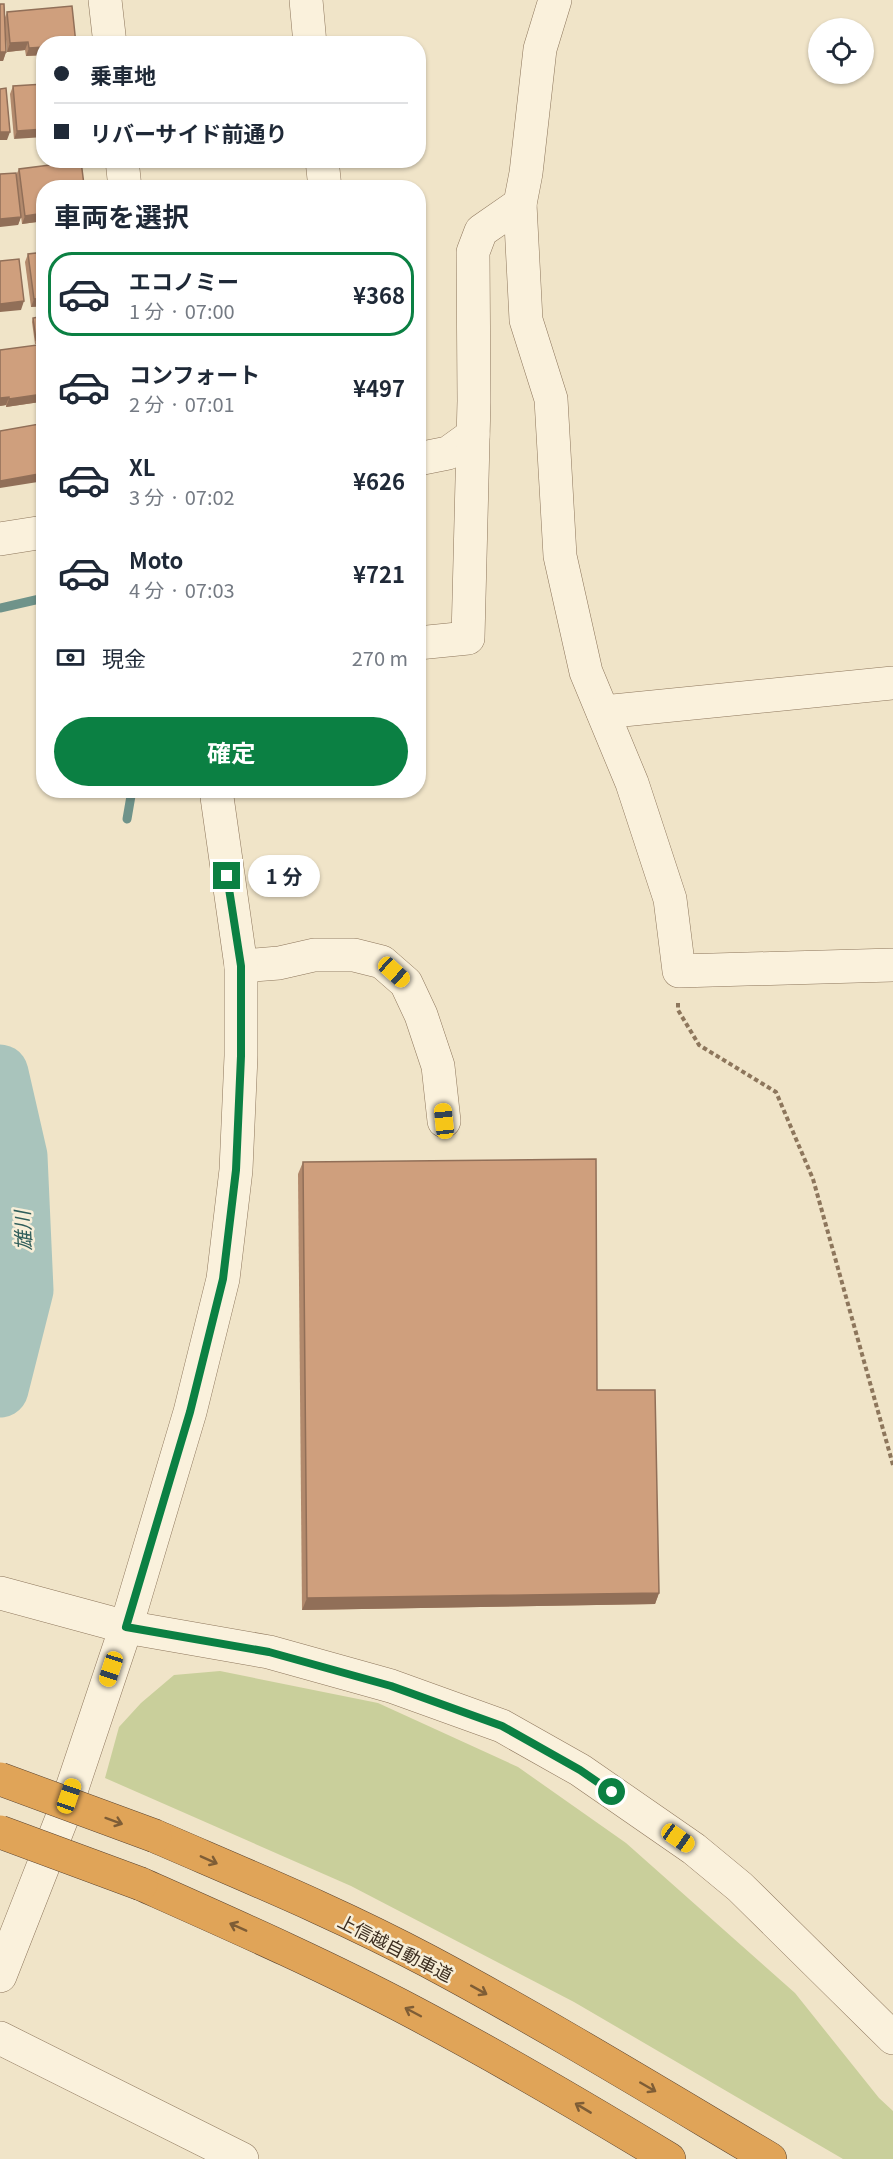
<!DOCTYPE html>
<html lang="ja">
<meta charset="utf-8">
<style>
:root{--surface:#fff;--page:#f6f6f7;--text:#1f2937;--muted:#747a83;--line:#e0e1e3;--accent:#0b8043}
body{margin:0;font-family:Georgia,"Noto Sans JP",serif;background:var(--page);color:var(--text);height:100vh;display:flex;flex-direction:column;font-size:22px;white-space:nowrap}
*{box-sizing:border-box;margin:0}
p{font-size:20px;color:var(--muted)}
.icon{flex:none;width:33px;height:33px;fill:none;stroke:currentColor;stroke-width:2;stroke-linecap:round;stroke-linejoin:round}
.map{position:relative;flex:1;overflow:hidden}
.side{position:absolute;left:36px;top:180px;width:390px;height:618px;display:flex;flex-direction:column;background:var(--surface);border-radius:24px;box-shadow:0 2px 4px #0004}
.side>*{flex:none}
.guide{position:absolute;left:36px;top:36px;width:390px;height:132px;border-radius:24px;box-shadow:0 2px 4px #0004;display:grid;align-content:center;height:132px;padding:0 18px;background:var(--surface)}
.tools{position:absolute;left:808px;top:18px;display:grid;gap:12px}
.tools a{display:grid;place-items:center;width:66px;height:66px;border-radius:50%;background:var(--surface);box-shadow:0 2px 4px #0004;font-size:30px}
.end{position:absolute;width:27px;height:27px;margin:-14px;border:8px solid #0b8043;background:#fff;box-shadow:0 0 0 3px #fff}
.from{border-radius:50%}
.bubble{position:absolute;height:42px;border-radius:21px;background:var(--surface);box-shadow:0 2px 4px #0004;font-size:20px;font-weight:700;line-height:42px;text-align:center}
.car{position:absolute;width:18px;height:36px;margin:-18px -9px;border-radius:8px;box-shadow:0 0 4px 2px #0007;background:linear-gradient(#f5c518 24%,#345 0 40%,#f5c518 0 76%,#345 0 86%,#f5c518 0)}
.guide b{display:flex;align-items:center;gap:21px;height:57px;font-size:22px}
.guide b+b{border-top:2px solid var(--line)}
.guide i{width:15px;height:15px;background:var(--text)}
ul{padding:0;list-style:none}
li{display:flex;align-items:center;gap:18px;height:84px;margin:0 12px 9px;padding:0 6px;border:3px solid transparent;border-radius:24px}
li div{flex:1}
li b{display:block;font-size:22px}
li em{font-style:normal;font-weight:700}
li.current{border-color:var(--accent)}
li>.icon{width:54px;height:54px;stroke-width:1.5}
h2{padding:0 18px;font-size:27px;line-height:72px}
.pay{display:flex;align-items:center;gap:15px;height:66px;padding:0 18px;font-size:22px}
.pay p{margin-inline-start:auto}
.primary-button{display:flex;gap:12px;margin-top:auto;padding:12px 18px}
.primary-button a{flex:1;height:69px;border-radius:36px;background:var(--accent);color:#fff;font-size:24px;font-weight:700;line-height:69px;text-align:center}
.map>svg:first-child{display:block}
</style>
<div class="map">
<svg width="893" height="2159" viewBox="0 0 893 2159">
<rect width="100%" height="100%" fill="#f0e4c8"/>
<!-- green -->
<path fill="#c9cf9b" d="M220,1671L378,1703L518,1767L626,1843L795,1993L879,2098L893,2111V2159H843L574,2002L351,1886L105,1778L119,1727L141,1703L174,1675Z"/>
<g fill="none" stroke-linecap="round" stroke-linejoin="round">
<!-- stream -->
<g stroke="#6f938a" stroke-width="9">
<path d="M0,608L44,598"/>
<path d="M127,819L132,790"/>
</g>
<!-- river -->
<path stroke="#a9c4bc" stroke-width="57" d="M0,1073L19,1156L25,1290L0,1389"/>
<!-- minor casing -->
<g stroke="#8d765c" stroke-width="34">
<g id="minor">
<path d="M105,0L110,44"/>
<path d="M306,0L310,44"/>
<path d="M555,0L540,49L526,173L520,204L526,320L551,399L560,556L586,672L632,783L670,899L679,971L893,965"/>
<path d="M122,160L125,188"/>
<path d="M322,160L325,188"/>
<path d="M418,459L448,453L473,435"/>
<path d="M0,539L44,532"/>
<path d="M418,643L468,638L474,401L473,252L481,231L520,204"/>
<path d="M603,712L893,683"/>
<path d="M241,966L279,963L314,955H354L382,962L406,983L421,1015L438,1066L444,1121"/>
<path d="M0,1593L126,1627L269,1652L391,1686L502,1726L580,1770L694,1849L740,1887L893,2038"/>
<path d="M0,1976L62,1818L126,1627L190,1412L223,1279L236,1170L241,1056V966L216,790"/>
<path d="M0,2038L242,2159"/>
</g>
</g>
<!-- highway casing -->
<g stroke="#5b4430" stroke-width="34">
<g id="highway">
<path d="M155,1836C247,1876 340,1914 428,1961C544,2023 657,2092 770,2159"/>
<path d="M141,1884C233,1925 324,1965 413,2012C500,2058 585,2108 669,2159"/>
</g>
</g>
<!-- path -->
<path stroke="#8d765c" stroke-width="4" stroke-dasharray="4.5 3" stroke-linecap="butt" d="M678,1003V1010L699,1045L776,1092L813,1179L893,1465"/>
<!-- minor -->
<use href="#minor" stroke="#faf1dc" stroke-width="33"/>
<!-- highway -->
<use href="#highway" stroke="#e0a458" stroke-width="33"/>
<!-- highway-bridge casing -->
<g stroke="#5b4430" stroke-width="34" stroke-linecap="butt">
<g id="highway-bridge">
<path d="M0,1779L155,1836"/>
<path d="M0,1832L141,1884"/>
</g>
</g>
<!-- highway-bridge -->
<use href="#highway-bridge" stroke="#e0a458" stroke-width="33"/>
</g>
<!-- wall -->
<g fill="#b2896c">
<path d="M7,12L44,44V55L26,56L25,50L7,52L5,26L6,52L3,61L4,20Z"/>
<path d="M44,84L14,139L10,94L13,86Z"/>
<path d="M19,169L44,188V221L22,224L20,208L21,217L18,225L16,175Z"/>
<path d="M44,252V306L31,307L25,262L28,254Z"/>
<path d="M44,316V394L40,402L6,407V405L0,406L37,345V344H35L32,322L33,318Z"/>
<path d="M303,1162L597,1390L659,1593L655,1604L302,1610L298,1174Z"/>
</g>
<!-- shaded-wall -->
<g fill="#916f58">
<path d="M28,42L25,50L7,52L10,43Z"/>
<path d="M44,47V55L26,56L29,48Z"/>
<path d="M0,52H6L3,61H0Z"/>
<path d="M44,129V137L14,139L17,131Z"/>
<path d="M0,132H10L7,140H0Z"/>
<path d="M84,185L83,188H69Z"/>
<path d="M44,213V221L22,224L25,216Z"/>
<path d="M21,217L18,225L0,227V219Z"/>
<path d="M44,298V306L31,307L34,299Z"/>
<path d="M24,301L21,310L0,312V304Z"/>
<path d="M43,394L40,402L6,407L9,399Z"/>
<path d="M9,397L6,405L0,406V398Z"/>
<path d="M44,473V481L0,488V481Z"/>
<path d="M659,1593L655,1604L302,1610L307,1598Z"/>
</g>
<!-- building -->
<g fill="#cf9f7d" stroke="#916f58" stroke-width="1.5">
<path d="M0,4H4L6,52H0Z"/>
<path d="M72,6L76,44H44V47L29,48L28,42L10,43L7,12Z"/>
<path d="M44,84V129L17,131L13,86Z"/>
<path d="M6,88L10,132H0V89Z"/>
<path d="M81,161L84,185L69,188H44V213L25,216L19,169Z"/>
<path d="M16,173L21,217L0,219V174Z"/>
<path d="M44,252V298L34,299L28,254Z"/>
<path d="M19,259L24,301L0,304V261Z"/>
<path d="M44,316V338L36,340L33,318Z"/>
<path d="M39,338H44V375Z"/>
<path d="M37,345L43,394L9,399V397L0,398V350Z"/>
<path d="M39,424L44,451V473L0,481V431Z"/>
<path d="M596,1159L597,1390H655L659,1593L307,1598L303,1162Z"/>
</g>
<!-- one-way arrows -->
<defs><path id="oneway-shaft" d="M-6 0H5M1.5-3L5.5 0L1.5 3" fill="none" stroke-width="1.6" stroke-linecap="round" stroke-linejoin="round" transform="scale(1.5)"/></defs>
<g stroke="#7e5d36">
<use href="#oneway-shaft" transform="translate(114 1821) rotate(20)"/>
<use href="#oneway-shaft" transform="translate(209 1860) rotate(24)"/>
<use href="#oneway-shaft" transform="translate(238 1927) rotate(-156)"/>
<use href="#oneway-shaft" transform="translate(479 1990) rotate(29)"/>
<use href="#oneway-shaft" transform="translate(413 2012) rotate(-152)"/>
<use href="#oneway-shaft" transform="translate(648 2087) rotate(30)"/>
<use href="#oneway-shaft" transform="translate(583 2108) rotate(-149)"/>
</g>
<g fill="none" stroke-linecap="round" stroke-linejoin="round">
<!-- route -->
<path stroke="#0b8043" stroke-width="8" d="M227,876L241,966V1056L236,1170L223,1279L190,1412L126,1627L269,1652L391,1686L502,1726L580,1770L612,1792"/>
</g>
<g text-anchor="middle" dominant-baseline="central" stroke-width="5" stroke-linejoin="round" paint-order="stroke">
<!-- street labels -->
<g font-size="18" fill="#3d2e20" stroke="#f7eed8">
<text transform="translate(396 1947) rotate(27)">上信越自動車道</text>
</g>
<!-- water labels -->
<g font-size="20" font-style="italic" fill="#2f5d5a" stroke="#f7eed8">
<text transform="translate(22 1231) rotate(-93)">雄川</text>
</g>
</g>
</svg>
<div class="tools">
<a><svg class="icon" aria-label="locate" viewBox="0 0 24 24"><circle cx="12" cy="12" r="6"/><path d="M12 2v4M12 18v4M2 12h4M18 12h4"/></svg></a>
</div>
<i class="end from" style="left:612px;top:1792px"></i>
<i class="end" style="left:227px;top:876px"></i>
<div class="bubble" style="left:248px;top:855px;width:72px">1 分</div>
<i class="car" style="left:394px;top:972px;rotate:132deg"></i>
<i class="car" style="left:444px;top:1121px;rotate:354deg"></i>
<i class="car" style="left:111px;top:1669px;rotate:198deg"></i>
<i class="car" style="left:69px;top:1796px;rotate:19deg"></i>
<i class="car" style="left:678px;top:1838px;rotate:125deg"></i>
<div class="guide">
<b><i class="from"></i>乗車地</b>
<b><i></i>リバーサイド前通り</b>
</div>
<section class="side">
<h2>車両を選択</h2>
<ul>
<li class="current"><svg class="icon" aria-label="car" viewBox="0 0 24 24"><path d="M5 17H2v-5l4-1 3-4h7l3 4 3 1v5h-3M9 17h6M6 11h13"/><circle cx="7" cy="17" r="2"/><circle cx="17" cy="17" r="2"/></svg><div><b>エコノミー</b><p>1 分 · 07:00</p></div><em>¥368</em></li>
<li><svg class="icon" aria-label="car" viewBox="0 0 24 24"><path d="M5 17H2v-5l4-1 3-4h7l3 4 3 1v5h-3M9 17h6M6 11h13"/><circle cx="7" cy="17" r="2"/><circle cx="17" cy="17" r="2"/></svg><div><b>コンフォート</b><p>2 分 · 07:01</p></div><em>¥497</em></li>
<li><svg class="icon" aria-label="car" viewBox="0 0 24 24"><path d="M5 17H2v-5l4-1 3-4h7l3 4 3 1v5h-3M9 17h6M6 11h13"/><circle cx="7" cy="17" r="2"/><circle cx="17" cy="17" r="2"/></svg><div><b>XL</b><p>3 分 · 07:02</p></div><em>¥626</em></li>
<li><svg class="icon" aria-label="car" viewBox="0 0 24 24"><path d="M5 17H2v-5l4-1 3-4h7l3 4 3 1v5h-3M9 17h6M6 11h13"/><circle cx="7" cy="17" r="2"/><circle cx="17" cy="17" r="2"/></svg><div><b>Moto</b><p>4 分 · 07:03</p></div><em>¥721</em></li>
</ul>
<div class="pay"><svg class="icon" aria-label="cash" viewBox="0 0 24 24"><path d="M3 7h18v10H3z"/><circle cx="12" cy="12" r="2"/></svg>現金<p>270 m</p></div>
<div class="primary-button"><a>確定</a></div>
</section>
</div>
